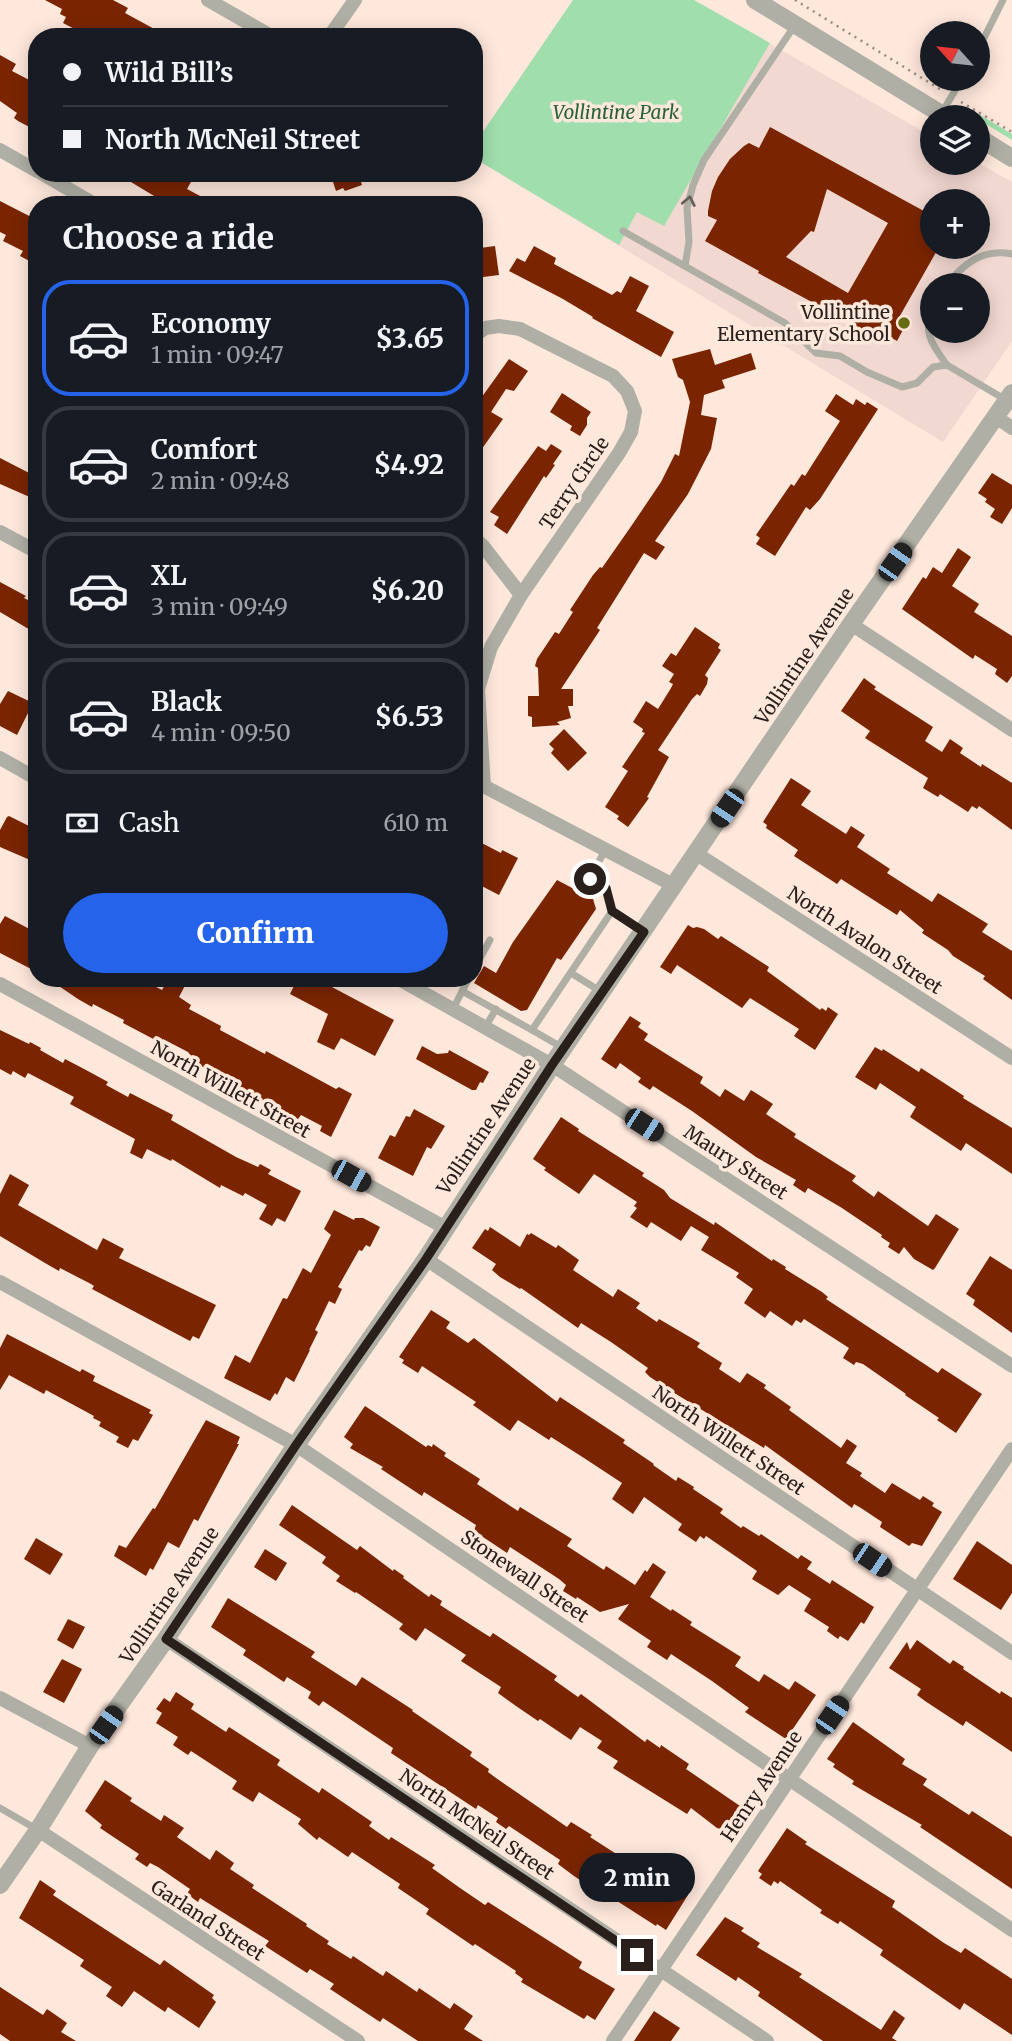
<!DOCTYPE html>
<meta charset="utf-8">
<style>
:root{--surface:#171b24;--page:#20242c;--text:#f1f3f6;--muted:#9ea1a6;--line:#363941;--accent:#2563eb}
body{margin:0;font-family:Merriweather,serif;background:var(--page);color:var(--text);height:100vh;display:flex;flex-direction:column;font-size:26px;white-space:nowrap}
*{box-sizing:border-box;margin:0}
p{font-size:23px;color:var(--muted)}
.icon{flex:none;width:38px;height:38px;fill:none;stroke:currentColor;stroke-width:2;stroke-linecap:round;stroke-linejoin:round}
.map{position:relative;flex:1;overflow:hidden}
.side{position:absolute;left:28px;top:196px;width:455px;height:791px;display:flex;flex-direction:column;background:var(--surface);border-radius:28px;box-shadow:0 4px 18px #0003}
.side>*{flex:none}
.hud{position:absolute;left:28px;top:28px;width:455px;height:154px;border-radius:28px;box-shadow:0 4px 18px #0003;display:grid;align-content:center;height:154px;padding:0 35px;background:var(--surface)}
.needle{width:46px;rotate:297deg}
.controls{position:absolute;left:920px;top:21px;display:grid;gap:14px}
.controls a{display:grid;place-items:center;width:70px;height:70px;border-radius:50%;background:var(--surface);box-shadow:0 4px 18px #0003;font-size:35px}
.end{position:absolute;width:32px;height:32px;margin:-16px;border:9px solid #29201c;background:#fff;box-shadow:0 0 0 4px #fff}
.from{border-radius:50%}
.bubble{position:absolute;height:49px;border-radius:24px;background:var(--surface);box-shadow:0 4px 18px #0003;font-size:23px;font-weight:800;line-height:49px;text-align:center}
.car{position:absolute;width:21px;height:42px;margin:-21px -10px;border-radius:9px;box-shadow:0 0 5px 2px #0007;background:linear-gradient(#222 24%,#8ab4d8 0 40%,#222 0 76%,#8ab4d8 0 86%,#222 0)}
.hud b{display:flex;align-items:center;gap:24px;height:66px;font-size:26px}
.hud b+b{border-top:2px solid var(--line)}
.hud i{width:18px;height:18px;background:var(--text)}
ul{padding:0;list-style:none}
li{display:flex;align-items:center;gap:21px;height:116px;margin:0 14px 10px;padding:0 21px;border:4px solid var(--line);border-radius:28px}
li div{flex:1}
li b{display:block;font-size:26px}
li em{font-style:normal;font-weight:800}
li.current{border-color:var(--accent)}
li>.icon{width:63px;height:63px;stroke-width:1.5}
h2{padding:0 35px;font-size:32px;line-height:84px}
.pay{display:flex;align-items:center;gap:18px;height:77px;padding:0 35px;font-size:26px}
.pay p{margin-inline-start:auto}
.action{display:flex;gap:14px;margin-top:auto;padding:14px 35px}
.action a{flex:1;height:80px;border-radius:42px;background:var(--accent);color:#fff;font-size:28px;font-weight:800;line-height:80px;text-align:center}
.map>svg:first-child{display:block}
</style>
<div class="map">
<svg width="1012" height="2041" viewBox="0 0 1012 2041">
<rect width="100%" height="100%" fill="#fee7db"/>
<!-- education -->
<path fill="#f1d8d0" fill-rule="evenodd" d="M573,0H694L933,137V163H978L1012,182V341L943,442L474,158V145ZM933,201H978V247H933ZM933,285H978V331H933Z"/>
<!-- green -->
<g fill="#a0dfad">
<path d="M573,0H694L770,43L664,226L637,212L619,245L474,158V145Z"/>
<path d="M965,106L1012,134V140L963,110Z"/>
</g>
<!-- building -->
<g fill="#7a2500" fill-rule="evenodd">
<path d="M45,0H113L128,8L125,13L169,37H90L63,23L66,17L60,14L62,9Z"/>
<path d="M0,55L16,64L12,71L37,84V131L18,121L14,118L17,113L0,101Z"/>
<path d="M770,127L933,216V247H939L897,321L905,326L897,341L874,328L870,336L849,325L851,323L758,273L759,271L705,241L717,220L708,216V211L712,191L718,177L730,159L744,146L749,143L759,148ZM827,189L888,223L848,293L786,257L811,231L814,232Z"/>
<path d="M116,173H196L187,189L217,205H169Z"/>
<path d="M339,173H358L362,185L345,191L343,188L336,191L331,176Z"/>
<path d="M0,201L37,220V265L20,256L23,251L3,241L6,235L0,232Z"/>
<path d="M495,246L499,275L483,277L482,274L474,275V252L480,251V248Z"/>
<path d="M534,246L556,258L554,264L612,295L617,291L621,293L630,276L649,286L636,311L674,332L661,357L592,318L593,317L563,299L509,271L517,258L525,262Z"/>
<path d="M710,349L715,365L751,353L756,369L722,380L725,388L704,395L701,415L717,418L711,449L688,494L655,541L665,547L656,560L644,553L597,628L600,630L561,689H573V706H568L571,718L557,722L560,725L532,727V717L528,716V696H539L538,668L535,666L537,659L555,632L559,634L573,612L570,610L593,575L600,567L602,568L632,525L661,482L675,454L679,456L690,402L683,380L678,377L672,359Z"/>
<path d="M509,359L528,371L514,391L506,389L491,412L503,419L474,460V408Z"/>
<path d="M562,393L591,412L587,418V425L580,436L570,430L572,426L550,412Z"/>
<path d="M836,394L853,405L856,399L865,405L867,402L878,409L820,499L810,510L806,507L775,556L756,544L760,538L756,535L791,484L794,486L802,474L805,476L840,421L825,411Z"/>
<path d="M551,444L562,451L553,464L555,465L546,478L544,476L507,534L494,525L499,517L490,512L538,446L546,451Z"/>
<path d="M0,458L37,477V489L32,498L0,484Z"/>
<path d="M992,473L1012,485V508L1002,524L990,517L995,509L985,502L987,499L978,493Z"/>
<path d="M958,548L971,557L952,586L979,604L974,612L1012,636V676L1007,683L995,674L997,669L975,655L973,659L902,609L923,577L926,579L933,567L942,573Z"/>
<path d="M0,582L26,596L24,598L34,603L37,598V634L0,612Z"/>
<path d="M695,627L720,644L718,648L721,650L705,675L708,678L707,684L700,696L697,694L692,699L658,750L669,757L647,797L649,798L628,827L617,819L619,816L605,807L628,771L622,767L645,733L642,732L643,729L633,722L646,701L658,709L671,688L673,684L669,682L674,674L662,666L671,653L676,656Z"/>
<path d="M864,678L876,687L874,689L933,727L925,741L942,752L950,739L963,748L960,753L981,767L982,764L1012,783V830L979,806L977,809L972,806L968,812L940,794L938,797L923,788L928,778L865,738L870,731L841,711Z"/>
<path d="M8,691L33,703L17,735L0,726V704Z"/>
<path d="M564,729L587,753L568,771L551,753L554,749L549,744Z"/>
<path d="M791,778L811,791L801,805L846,834L851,826L865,835L857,847L890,869L887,873L932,902L938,893L988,924L982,932L1012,951V1000L983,979L985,976L953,956L948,950L922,933L924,930L900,910L897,915L841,879L837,884L794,856L798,850L766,828L767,825L763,822Z"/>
<path d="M9,816L37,830V863L0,847V830L7,817Z"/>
<path d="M474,839L501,853L502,850L518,858L499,895L474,882Z"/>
<path d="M557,880L593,899L596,909L561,960L557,958L527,1010L521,1011L474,983L484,966L496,973L513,942Z"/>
<path d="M5,916L37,933V972L0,953V924Z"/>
<path d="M688,925L693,928L697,927L704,929L718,939L721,936L769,967L767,971L820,1010L822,1008L826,1011L828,1007L838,1014L815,1050L794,1036L799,1029L750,998L742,1008L677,965L671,974L660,967Z"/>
<path d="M47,978H139L162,990L169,978H189L179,997L191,1005L189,1009L221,1026L220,1030L265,1054L266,1051L336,1089L339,1087L352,1094L331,1137L320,1131L322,1126L301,1115L298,1119L284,1112L190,1060L192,1057L188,1052L163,1039L161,1043L123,1023L124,1020L93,1004L92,1007L78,999Z"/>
<path d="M298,978H315L394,1020L375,1056L341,1038L334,1050L317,1042L328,1014L290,994Z"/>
<path d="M630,1016L641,1023L638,1027L648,1034L644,1040L703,1077L700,1083L720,1097L725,1089L744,1101L751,1090L773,1104L766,1114L796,1134L794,1137L856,1176L852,1181L874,1197L878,1191L928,1226L936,1214L959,1229L935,1268L933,1270L914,1259L904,1247L899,1254L888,1247L890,1243L881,1237L882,1235L842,1208L808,1188L805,1193L793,1185L796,1180L756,1157L692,1111L653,1086L650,1090L638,1082L641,1078L620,1063L616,1069L601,1059Z"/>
<path d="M0,1030L29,1044L30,1042L41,1048L40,1050L63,1063L65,1059L86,1070L108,1082L106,1085L128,1097L130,1093L173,1115L171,1120L236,1157L258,1167L260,1164L271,1170L268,1174L301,1191L285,1222L277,1218L272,1226L259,1219L267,1205L245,1193L243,1196L221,1185L220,1188L172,1159L171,1161L147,1149L142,1159L130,1153L135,1139L70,1104L74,1097L28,1073L25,1078L13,1071L11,1075L0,1069Z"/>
<path d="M422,1046L437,1054L448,1053L449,1050L489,1072L483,1083L480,1082L476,1090H472L416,1059Z"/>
<path d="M875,1047L882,1051L883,1049L919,1072L921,1068L964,1096L963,1098L1012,1128V1174L966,1143L961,1151L910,1117L916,1107L880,1083L876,1090L855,1077Z"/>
<path d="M414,1109L445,1126L431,1149L427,1147L413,1176L378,1158L390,1135L395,1137L406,1116L410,1117Z"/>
<path d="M561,1117L579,1129L578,1131L644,1173L642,1176L664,1190L670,1198L714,1225L715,1222L772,1261L773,1259L786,1267L785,1269L822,1292L828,1297L826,1299L938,1373L942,1368L982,1394L956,1433L937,1420L939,1418L905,1395L906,1394L863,1364L856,1362L854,1365L843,1358L849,1348L804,1319L801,1323L796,1320L792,1326L770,1311L765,1318L744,1303L753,1289L736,1277L739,1273L701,1250L709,1237L691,1226L681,1241L651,1222L647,1228L630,1217L637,1208L634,1206L637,1202L594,1174L579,1194L544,1170L546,1168L533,1159Z"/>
<path d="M10,1174L29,1185L18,1205L97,1250L103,1238L124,1249L119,1258L216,1305L199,1339L193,1336L190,1341L92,1289L94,1286L91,1284L60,1268L59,1271L45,1263L0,1236V1194Z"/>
<path d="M334,1210L354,1220L355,1218H363L380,1227L370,1247L366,1245L362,1251L359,1250L338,1287L342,1289L335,1304L329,1301L315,1330L318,1332L309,1350H310L294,1382L286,1377L277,1395L275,1393L270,1401L224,1378L235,1355L250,1363L283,1298L287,1299L303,1268L311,1273L331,1235L324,1229Z"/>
<path d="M490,1227L520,1247L527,1234L529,1235L531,1233L556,1248L558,1245L579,1260L573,1270L613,1297L618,1289L640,1303L636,1308L657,1322L659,1319L700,1343L697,1347L722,1363L719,1369L740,1383L747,1373L766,1385L764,1388L791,1407L789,1410L841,1448L847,1439L857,1446L846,1463L862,1473L860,1476L885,1493L892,1483L920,1500L923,1496L934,1503L932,1506L942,1512L922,1546L912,1543L909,1546L880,1527L882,1522L861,1508L854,1504L852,1508L765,1445L764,1448L676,1394L650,1377L645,1372L648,1368L611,1342L581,1323L578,1328L521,1288L520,1289L500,1277L492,1270L496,1264L472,1248L485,1229L488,1231Z"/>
<path d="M990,1256L1012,1270V1333L973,1305L975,1300L966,1294Z"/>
<path d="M431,1310L450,1322L446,1328L468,1343L474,1338L557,1402L560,1397L625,1440L623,1443L654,1464L653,1465L676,1481L678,1477L694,1487L693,1489L723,1509L720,1513L741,1528L743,1526L759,1536L761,1534L798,1559L801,1555L812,1562L807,1569L830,1584L832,1580L874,1607L864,1624L861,1622L848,1641L840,1636L838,1639L827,1631L829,1627L804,1611L811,1599L789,1585L778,1595L752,1579L757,1571L706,1536L704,1539L700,1536L696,1542L678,1530L682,1524L644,1497L633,1514L612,1499L622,1483L584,1458L551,1437L549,1440L518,1420L510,1431L473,1405L476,1402L422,1366L418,1373L402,1363L404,1360L399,1357Z"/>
<path d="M7,1334L80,1372L82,1369L95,1376L93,1381L151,1410L149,1413L153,1415L138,1441L133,1439L128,1448L116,1442L119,1437L99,1426L101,1422L93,1418L94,1416L46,1390L44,1394L9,1375L0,1390V1348Z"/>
<path d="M365,1406L426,1447L428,1445L432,1447L433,1444L446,1453L444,1456L480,1479L477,1484L518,1511L520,1507L572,1539L567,1546L604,1570L606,1566L635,1585L645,1570L647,1572L653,1563L666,1572L650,1597L671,1611L672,1609L692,1622L690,1625L741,1657L735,1666L759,1682L764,1674L789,1690L795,1681L816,1695L786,1739L745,1712L749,1708L712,1681L671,1654L667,1660L647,1647L651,1641L618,1619L629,1604L600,1612L577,1597L576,1599L563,1591L566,1585L559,1579L510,1547L507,1553L474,1531L476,1525L424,1492L422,1496L381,1469L383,1467L350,1448L353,1444L344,1437Z"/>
<path d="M206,1420L240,1437L237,1444H239L198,1521L194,1519L179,1548L168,1542L153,1570L150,1568L146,1576L114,1556L119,1545L126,1548L153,1508L155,1509Z"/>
<path d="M292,1505L357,1550L360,1546L393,1571L394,1569L404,1576L403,1578L429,1597L431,1594L442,1601L440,1605L482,1632L490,1637L493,1633L520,1651L557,1676L554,1680L578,1697L581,1694L645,1742L647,1739L660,1748L661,1745L689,1764L686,1769L740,1806L725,1830L717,1828L691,1808L687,1814L613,1768L618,1761L597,1748L602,1741L580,1727L571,1740L540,1719L538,1721L516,1706L498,1693L501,1687L461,1661L466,1655L425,1628L416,1641L399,1629L403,1624L356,1592L355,1593L336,1581L340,1576L322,1563L326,1557L279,1525Z"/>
<path d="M36,1538L63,1554L50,1575L24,1559Z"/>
<path d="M977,1541L1012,1565V1593L1001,1610L953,1579Z"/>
<path d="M265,1549L287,1563L276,1581L254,1567Z"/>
<path d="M228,1598L315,1652L311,1657L356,1686L362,1677L413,1710L412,1711L472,1752L470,1756L489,1769L488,1772L496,1778L567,1827L571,1822L592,1835L590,1837L635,1866L639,1861L678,1886L680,1890L688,1895L666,1930L657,1924L656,1926L600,1890L598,1892L574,1876L558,1864L560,1860L509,1826L506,1829L496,1822L498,1818L478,1805L476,1809L391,1753L393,1748L323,1701L319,1706L308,1698L311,1692L287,1677L284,1682L243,1655L246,1650L211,1627Z"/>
<path d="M68,1619L85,1627L73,1649L57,1640Z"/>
<path d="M917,1640L950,1664L953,1660L964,1667L963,1669L1000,1694L1001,1691L1012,1698V1752L966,1721L963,1726L925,1701L917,1695L921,1689L889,1668L907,1642L910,1650Z"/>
<path d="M62,1659L82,1669L64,1703L43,1692Z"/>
<path d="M176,1692L194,1704L191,1709L226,1732L229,1727L280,1760L277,1765L319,1793L322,1788L372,1822L369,1826L389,1840L391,1837L435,1865L432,1868L460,1888L485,1905L488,1902L582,1962L579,1968L615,1989L595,2020L587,2015L584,2019L521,1982L523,1979L515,1973L516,1971L475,1944L473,1946L426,1914L429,1909L398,1888L400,1884L352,1852L348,1857L319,1837L317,1840L298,1824L301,1819L259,1792L253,1802L232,1789L237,1781L191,1751L188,1755L173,1745L178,1737L156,1723L162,1713L156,1709L164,1698L170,1702Z"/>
<path d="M853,1722L905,1759L902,1764L927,1779L923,1785L969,1815L972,1811L1012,1837V1889L920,1827L922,1825L852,1784L854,1781L833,1767L835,1764L827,1759Z"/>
<path d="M105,1780L132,1798L130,1801L161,1821L164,1815L184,1828L177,1837L210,1860L216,1850L234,1863L230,1869L254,1885L252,1888L307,1924L306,1926L329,1941L327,1944L351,1959L353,1956L383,1976L386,1971L417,1992L419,1988L450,2009L454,2003L473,2016L464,2029L483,2041H418L383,2018L380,2022L330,1989L334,1984L310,1969L307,1973L265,1946L269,1941L200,1898L198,1902L187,1894L190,1889L158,1867L150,1863L147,1867L135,1859L139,1854L100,1828L102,1825L85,1811Z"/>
<path d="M787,1828L807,1842L805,1844L895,1901L892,1907L944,1943L961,1953L965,1948L1012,1979V2035L964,2003L960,2010L880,1955L883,1950L840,1921L838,1924L825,1916L820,1913L822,1910L780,1881L778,1884L774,1881L771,1886L759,1878L762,1874L758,1871Z"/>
<path d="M40,1880L56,1891L53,1895L68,1905L160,1965L164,1960L214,1995L212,1998L216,2002L199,2028L168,2007L165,2012L134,1991L122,2007L106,1996L112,1987L80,1966L84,1960L19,1918Z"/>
<path d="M725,1917L744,1928L741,1931L760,1943L757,1947L802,1974L799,1977L881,2030L894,2010L905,2018L892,2038L897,2041H823L758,1996L760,1992L738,1977L736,1981L696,1955Z"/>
<path d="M0,1987L43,2015L47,2009L60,2018L67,2023L61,2032L76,2041H10L0,2034Z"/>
<path d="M654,2011L680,2028L671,2041H634Z"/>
</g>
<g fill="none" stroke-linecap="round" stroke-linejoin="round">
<!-- path -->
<g stroke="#988880" stroke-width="2.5" stroke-dasharray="2 5" stroke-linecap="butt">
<path d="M795,0L943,91"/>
<path d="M961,102L1012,132"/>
</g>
<!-- service -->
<g stroke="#afafa5" stroke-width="7">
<path d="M978,50L1003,0"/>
<path d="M941,114L962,79"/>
<path d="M623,231L785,323L816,353L840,356L867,372L902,387L917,383L933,367L947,365L1006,400"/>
<path d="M685,266L689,242L687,208L693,185L704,160L795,25"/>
<path d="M946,285C964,264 982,248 1012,254"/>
<path d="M933,309C921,332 934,347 947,365"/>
<path d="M605,850L590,879L606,888L612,911"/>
<path d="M474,969L490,940"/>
<path d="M571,973L600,991"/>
<path d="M462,991L532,1030"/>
<path d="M453,1009L469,978"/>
<path d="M486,1026L496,1009"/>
<path d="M563,1048L532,1030L612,911L642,931"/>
<path d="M0,1808L38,1830"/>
</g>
<!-- minor -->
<g stroke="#afafa5" stroke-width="14">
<path d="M208,0L273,37"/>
<path d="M329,37L355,0"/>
<path d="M0,150L37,171"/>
<path d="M41,173L96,205"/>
<path d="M474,336L485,328L499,326L520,329L613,376L627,391L635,411L631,432L619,453L521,595L483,546L474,538"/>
<path d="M996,417L1012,428"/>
<path d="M0,532L37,552"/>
<path d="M851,624L1012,730"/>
<path d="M0,758L37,779"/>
<path d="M474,781L675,886"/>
<path d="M484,787L478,689L491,647L521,595"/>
<path d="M697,854L1012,1058"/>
<path d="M397,978L552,1065L1012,1366"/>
<path d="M0,984L444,1227"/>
<path d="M426,1259L1012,1653"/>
<path d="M0,1282L296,1445L1012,1930"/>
<path d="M166,1639L767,2041"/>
<path d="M0,1698L90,1746"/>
<path d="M38,1830L358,2041"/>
<path d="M613,2041L1012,1449"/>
</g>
<!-- tertiary -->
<g stroke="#afafa5" stroke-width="18">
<path d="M755,0L946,117"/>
<path d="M978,137L1012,158"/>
<path d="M0,1885L38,1830L90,1746L166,1639L296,1445L426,1259L552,1065L851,624L1012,393"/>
</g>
</g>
<!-- one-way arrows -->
<defs><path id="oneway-chevron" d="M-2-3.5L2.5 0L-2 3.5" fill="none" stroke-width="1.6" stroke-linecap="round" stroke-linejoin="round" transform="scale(1.75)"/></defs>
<use stroke="#65605a" href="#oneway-chevron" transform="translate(689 201) rotate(-79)"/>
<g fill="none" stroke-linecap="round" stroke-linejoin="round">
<!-- route -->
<path stroke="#29201c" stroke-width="9" d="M590,879L606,888L612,911L644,932L552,1065L426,1259L296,1445L166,1639L637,1955"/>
</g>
<!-- markers -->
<circle fill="#656c11" stroke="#fee7db" stroke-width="2.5" cx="904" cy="323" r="7"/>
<g text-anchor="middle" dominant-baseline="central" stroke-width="7" stroke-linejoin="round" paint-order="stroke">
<!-- park labels -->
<g font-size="19" font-style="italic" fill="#276237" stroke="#fee7db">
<text x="616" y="112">Vollintine Park</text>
</g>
<!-- poi labels -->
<g font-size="19" fill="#29201c" stroke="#fee7db" text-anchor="end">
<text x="890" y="312">Vollintine<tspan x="890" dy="22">Elementary School</tspan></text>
</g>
<!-- street labels -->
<g font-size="19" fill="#29201c" stroke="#fee7db">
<text transform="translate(574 483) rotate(-56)">Terry Circle</text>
<text transform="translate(804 656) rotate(-56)">Vollintine Avenue</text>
<text transform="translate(865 940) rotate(33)">North Avalon Street</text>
<text transform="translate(231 1089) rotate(29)">North Willett Street</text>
<text transform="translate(486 1126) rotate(-56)">Vollintine Avenue</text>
<text transform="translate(736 1162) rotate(33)">Maury Street</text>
<text transform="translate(729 1440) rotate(34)">North Willett Street</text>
<text transform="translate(525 1576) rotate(34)">Stonewall Street</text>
<text transform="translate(169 1595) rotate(-56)">Vollintine Avenue</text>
<text transform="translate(761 1786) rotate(-56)">Henry Avenue</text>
<text transform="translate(477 1824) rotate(34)">North McNeil Street</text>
<text transform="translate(208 1920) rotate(33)">Garland Street</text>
</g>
</g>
</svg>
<div class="controls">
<a><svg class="needle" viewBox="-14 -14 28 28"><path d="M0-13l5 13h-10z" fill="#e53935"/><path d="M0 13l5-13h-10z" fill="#9ea1a6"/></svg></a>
<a><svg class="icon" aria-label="layers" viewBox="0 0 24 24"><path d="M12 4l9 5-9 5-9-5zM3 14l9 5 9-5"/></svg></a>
<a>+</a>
<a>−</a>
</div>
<i class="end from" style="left:590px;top:879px"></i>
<i class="end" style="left:637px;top:1955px"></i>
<div class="bubble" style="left:579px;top:1853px;width:116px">2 min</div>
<i class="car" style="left:895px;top:562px;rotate:35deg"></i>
<i class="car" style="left:727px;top:808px;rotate:214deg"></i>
<i class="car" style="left:644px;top:1125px;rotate:123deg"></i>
<i class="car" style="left:351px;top:1176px;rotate:119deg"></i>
<i class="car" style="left:872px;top:1560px;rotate:124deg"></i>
<i class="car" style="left:832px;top:1715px;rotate:34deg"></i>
<i class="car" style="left:106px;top:1725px;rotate:35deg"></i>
<div class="hud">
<b><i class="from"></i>Wild Bill’s</b>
<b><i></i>North McNeil Street</b>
</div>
<section class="side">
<h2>Choose a ride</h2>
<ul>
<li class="current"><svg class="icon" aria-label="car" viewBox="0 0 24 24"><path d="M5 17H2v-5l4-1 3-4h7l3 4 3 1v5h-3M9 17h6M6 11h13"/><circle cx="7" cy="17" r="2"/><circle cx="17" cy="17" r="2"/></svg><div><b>Economy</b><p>1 min · 09:47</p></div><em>$3.65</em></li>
<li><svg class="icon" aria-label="car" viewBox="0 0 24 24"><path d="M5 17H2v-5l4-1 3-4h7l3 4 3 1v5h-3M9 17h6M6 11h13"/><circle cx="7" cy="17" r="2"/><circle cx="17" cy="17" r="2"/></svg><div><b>Comfort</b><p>2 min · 09:48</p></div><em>$4.92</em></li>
<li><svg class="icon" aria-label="car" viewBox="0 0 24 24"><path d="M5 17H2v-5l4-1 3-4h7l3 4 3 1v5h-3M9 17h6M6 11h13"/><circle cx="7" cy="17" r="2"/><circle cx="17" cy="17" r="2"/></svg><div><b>XL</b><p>3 min · 09:49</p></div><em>$6.20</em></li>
<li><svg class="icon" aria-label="car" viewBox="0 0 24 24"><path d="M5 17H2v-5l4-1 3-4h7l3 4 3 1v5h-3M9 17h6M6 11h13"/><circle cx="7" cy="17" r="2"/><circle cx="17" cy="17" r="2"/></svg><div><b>Black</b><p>4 min · 09:50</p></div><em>$6.53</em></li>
</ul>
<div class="pay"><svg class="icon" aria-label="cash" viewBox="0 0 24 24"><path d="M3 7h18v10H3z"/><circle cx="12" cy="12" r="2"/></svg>Cash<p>610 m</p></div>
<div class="action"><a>Confirm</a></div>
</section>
</div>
